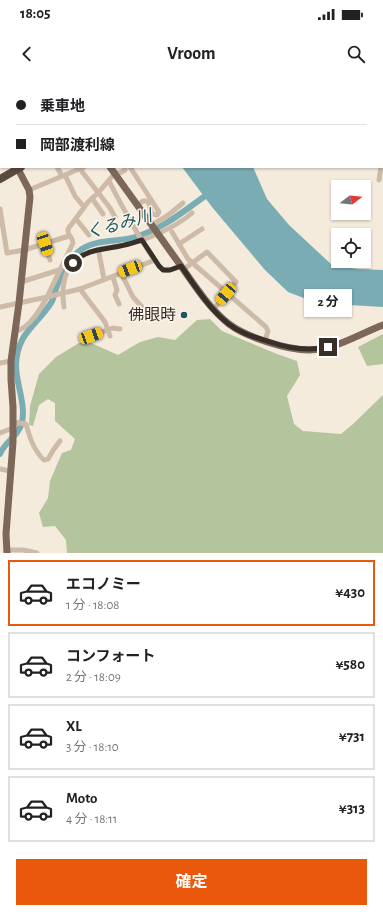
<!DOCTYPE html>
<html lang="ja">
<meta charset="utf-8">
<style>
:root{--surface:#fff;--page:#f6f6f6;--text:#202124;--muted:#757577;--line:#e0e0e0;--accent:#ea580c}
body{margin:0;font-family:"Alegreya Sans","Noto Sans JP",sans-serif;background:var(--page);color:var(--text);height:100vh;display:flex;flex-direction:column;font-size:15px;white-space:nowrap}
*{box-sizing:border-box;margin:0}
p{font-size:13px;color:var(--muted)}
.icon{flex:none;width:22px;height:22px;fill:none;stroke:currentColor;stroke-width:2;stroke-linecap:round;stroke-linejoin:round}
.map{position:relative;height:473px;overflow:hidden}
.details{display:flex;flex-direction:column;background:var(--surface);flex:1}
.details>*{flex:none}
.hud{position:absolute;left:0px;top:0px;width:383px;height:88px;box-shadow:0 1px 3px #0004;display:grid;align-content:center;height:88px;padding:0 16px;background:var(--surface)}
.needle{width:26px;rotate:74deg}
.tools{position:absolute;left:331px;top:100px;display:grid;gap:8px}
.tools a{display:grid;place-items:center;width:40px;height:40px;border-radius:0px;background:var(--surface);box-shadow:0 1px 3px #0004;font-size:20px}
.end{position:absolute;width:18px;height:18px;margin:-9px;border:5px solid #392f29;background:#fff;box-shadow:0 0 0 2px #fff}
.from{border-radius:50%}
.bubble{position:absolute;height:28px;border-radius:0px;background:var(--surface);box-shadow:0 1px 3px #0004;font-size:13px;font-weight:700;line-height:28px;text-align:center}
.car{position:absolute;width:12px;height:24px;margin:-12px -6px;border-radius:5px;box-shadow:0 0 3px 1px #0007;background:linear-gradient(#f5c518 24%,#345 0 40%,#f5c518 0 76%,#345 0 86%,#f5c518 0)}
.hud b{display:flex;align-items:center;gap:14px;height:38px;font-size:15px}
.hud b+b{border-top:1px solid var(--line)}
.hud i{width:10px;height:10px;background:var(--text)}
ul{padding:7px 0 0;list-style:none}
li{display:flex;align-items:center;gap:12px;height:66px;margin:0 8px 6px;padding:0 8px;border:2px solid var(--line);border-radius:0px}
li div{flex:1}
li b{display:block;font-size:15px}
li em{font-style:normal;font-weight:700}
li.on{border-color:var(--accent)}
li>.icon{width:36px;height:36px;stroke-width:1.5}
.button{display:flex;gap:8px;margin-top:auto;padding:8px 16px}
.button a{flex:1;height:46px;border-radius:0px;background:var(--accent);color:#fff;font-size:16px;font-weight:700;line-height:46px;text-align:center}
.status{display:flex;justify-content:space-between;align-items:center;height:28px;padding:0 20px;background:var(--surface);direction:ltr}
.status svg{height:11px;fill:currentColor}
header{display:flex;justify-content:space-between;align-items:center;height:52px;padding:0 16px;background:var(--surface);font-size:18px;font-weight:700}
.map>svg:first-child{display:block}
</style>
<div class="status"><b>18:05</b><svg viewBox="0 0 49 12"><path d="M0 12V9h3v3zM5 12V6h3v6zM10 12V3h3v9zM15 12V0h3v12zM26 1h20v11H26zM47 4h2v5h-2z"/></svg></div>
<header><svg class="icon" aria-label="back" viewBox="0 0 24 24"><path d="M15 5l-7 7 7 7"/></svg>Vroom<svg class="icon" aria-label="search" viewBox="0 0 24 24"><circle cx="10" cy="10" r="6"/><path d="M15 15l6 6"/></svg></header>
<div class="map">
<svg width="383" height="473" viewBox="0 0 383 473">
<rect width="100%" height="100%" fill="#f4ebdd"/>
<!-- green -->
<g fill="#b4c49c">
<path d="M210,239L222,251L277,274L297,281L300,295L287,316L294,344L303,351L341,354L353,344L383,315V473H67L66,460L55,446L43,447L39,433L48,418L50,401L62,373L71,370L75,359L55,341V323L48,319L39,325L33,346L29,345L30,326L39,294L56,277L79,263L89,262L118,275L140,262L158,257L175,260L197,240Z"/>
<path d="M383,254V284L367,286L358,267Z"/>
</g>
<!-- water -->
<path fill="#7aacb3" d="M182,87H253L267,119L289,145L332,185L358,189L383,190V227L331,224L309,220L288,212L265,190L212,127Z"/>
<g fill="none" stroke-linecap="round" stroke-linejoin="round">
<!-- river -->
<path stroke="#7aacb3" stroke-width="6" d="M0,374C5,361 19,356 22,342C26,324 16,304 16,285C17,253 36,246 51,223C54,218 55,211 57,206C62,191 69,178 82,169C97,159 119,162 135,157C162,149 183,132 205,116L209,111"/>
<!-- minor -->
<g stroke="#cdbba8" stroke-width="5">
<path d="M257,0L259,1"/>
<path d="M296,0L297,1"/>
<path d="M41,1L42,0"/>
<path d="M269,1L270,0"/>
<path d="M312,1V0"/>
<path d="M351,1V0"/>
<path d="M0,29H1"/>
<path d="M382,52H383"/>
<path d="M382,80L383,75"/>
<path d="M57,87L62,96"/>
<path d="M130,87L159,132L157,135L152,134L148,121H143L138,125"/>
<path d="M80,89L110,128L115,137"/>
<path d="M65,95L75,116L84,127"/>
<path d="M379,100L381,87"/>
<path d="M109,101C116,115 153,185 164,190C169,192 176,188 181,186"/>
<path d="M29,110L84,87"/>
<path d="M92,118L103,134"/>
<path d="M0,129L7,173L24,170L69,156"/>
<path d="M76,139L89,155"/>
<path d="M152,145L167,136L183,123"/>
<path d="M172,152L188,179L266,247L268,251L265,261"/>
<path d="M45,164L50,180"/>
<path d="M179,164L202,149"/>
<path d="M99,173L104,199"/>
<path d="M184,189L207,172L236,202L214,229"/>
<path d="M121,193L133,217L152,238"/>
<path d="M113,197L117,210L115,215L119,224"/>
<path d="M21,202L59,190"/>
<path d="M80,209L105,242L110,256"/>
<path d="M0,227L47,217L73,163C73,157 67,156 68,149L88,122L98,113L115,93H120L125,90V87"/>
<path d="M64,227C60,201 66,180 93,171C102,168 111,168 120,166C142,162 175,148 192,133"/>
<path d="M15,252C30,247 40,230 47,217L80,209L155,180"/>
<path d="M91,256L113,248L120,249"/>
<path d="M0,283L11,281"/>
<path d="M13,342L26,344C29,356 34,371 44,380L48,379L54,369L60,361"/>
<path d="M0,353L13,348"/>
<path d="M0,389L10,391"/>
<path d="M6,470H23L37,473"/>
</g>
<!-- major -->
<g stroke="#7c6759" stroke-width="7">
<path d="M59,0V1"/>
<path d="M0,51L1,53"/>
<path d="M110,87C134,120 157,153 181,186C195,206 209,228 229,244C246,257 287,270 309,270C335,270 359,254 383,245"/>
<path d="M7,473L6,454L13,362V327L11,299V281L19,223L30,117L29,110L17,87"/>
</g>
<!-- highway -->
<g stroke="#5b4a3f" stroke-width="8">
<path d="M165,1L167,0"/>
<path d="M172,1L174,0"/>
<path d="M0,99L21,87"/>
</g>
</g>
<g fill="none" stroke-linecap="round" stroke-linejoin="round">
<!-- route -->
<path stroke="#392f29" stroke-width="5" d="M73,183C86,169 102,170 120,166C128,165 135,162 142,160L159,186L163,190H170L181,186C198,210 216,241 244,253C252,257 262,259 270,262C290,269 308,271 328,267"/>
</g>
<!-- markers -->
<circle fill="#1b555e" stroke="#fbf4ea" stroke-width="1.5" cx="184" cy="235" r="4"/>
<g text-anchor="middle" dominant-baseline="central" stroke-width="3" stroke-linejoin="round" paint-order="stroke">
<!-- poi labels -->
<g font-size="16" fill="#392f29" stroke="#fbf4ea" text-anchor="end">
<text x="176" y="235">佛眼時</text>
</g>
<!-- water labels -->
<g font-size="17" font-style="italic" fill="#1b555e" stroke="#fbf4ea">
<text transform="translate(119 144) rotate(-16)">くるみ川</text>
</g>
</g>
</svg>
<div class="tools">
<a><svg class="needle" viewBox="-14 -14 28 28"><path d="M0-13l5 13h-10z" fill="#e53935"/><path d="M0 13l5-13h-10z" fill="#757577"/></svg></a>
<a><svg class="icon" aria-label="locate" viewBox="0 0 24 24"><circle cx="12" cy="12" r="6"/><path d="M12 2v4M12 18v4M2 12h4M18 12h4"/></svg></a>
</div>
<i class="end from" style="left:73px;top:183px"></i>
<i class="end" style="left:328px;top:267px"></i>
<div class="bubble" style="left:304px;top:209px;width:48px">2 分</div>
<i class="car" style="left:45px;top:164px;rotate:162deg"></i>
<i class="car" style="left:130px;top:189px;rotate:249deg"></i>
<i class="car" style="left:226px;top:214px;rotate:220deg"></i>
<i class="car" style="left:91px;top:256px;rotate:70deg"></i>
<div class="hud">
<b><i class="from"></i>乗車地</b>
<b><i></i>岡部渡利線</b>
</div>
</div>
<section class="details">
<ul>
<li class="on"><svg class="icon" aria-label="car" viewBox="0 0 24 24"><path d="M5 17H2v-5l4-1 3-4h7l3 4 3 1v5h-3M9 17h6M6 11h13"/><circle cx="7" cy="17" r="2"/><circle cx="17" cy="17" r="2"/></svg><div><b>エコノミー</b><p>1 分 · 18:08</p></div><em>¥430</em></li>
<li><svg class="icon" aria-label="car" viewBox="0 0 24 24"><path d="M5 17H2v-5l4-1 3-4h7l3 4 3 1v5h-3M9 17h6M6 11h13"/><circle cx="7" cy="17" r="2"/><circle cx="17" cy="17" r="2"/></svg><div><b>コンフォート</b><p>2 分 · 18:09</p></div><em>¥580</em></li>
<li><svg class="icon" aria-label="car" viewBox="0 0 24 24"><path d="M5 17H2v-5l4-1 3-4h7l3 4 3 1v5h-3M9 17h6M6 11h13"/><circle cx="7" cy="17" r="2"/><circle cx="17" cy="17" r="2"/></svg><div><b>XL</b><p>3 分 · 18:10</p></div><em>¥731</em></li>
<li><svg class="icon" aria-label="car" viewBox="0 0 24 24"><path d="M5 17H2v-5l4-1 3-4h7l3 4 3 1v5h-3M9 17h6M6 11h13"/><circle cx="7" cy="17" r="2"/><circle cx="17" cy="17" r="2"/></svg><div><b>Moto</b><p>4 分 · 18:11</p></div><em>¥313</em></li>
</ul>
<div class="button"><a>確定</a></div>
</section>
